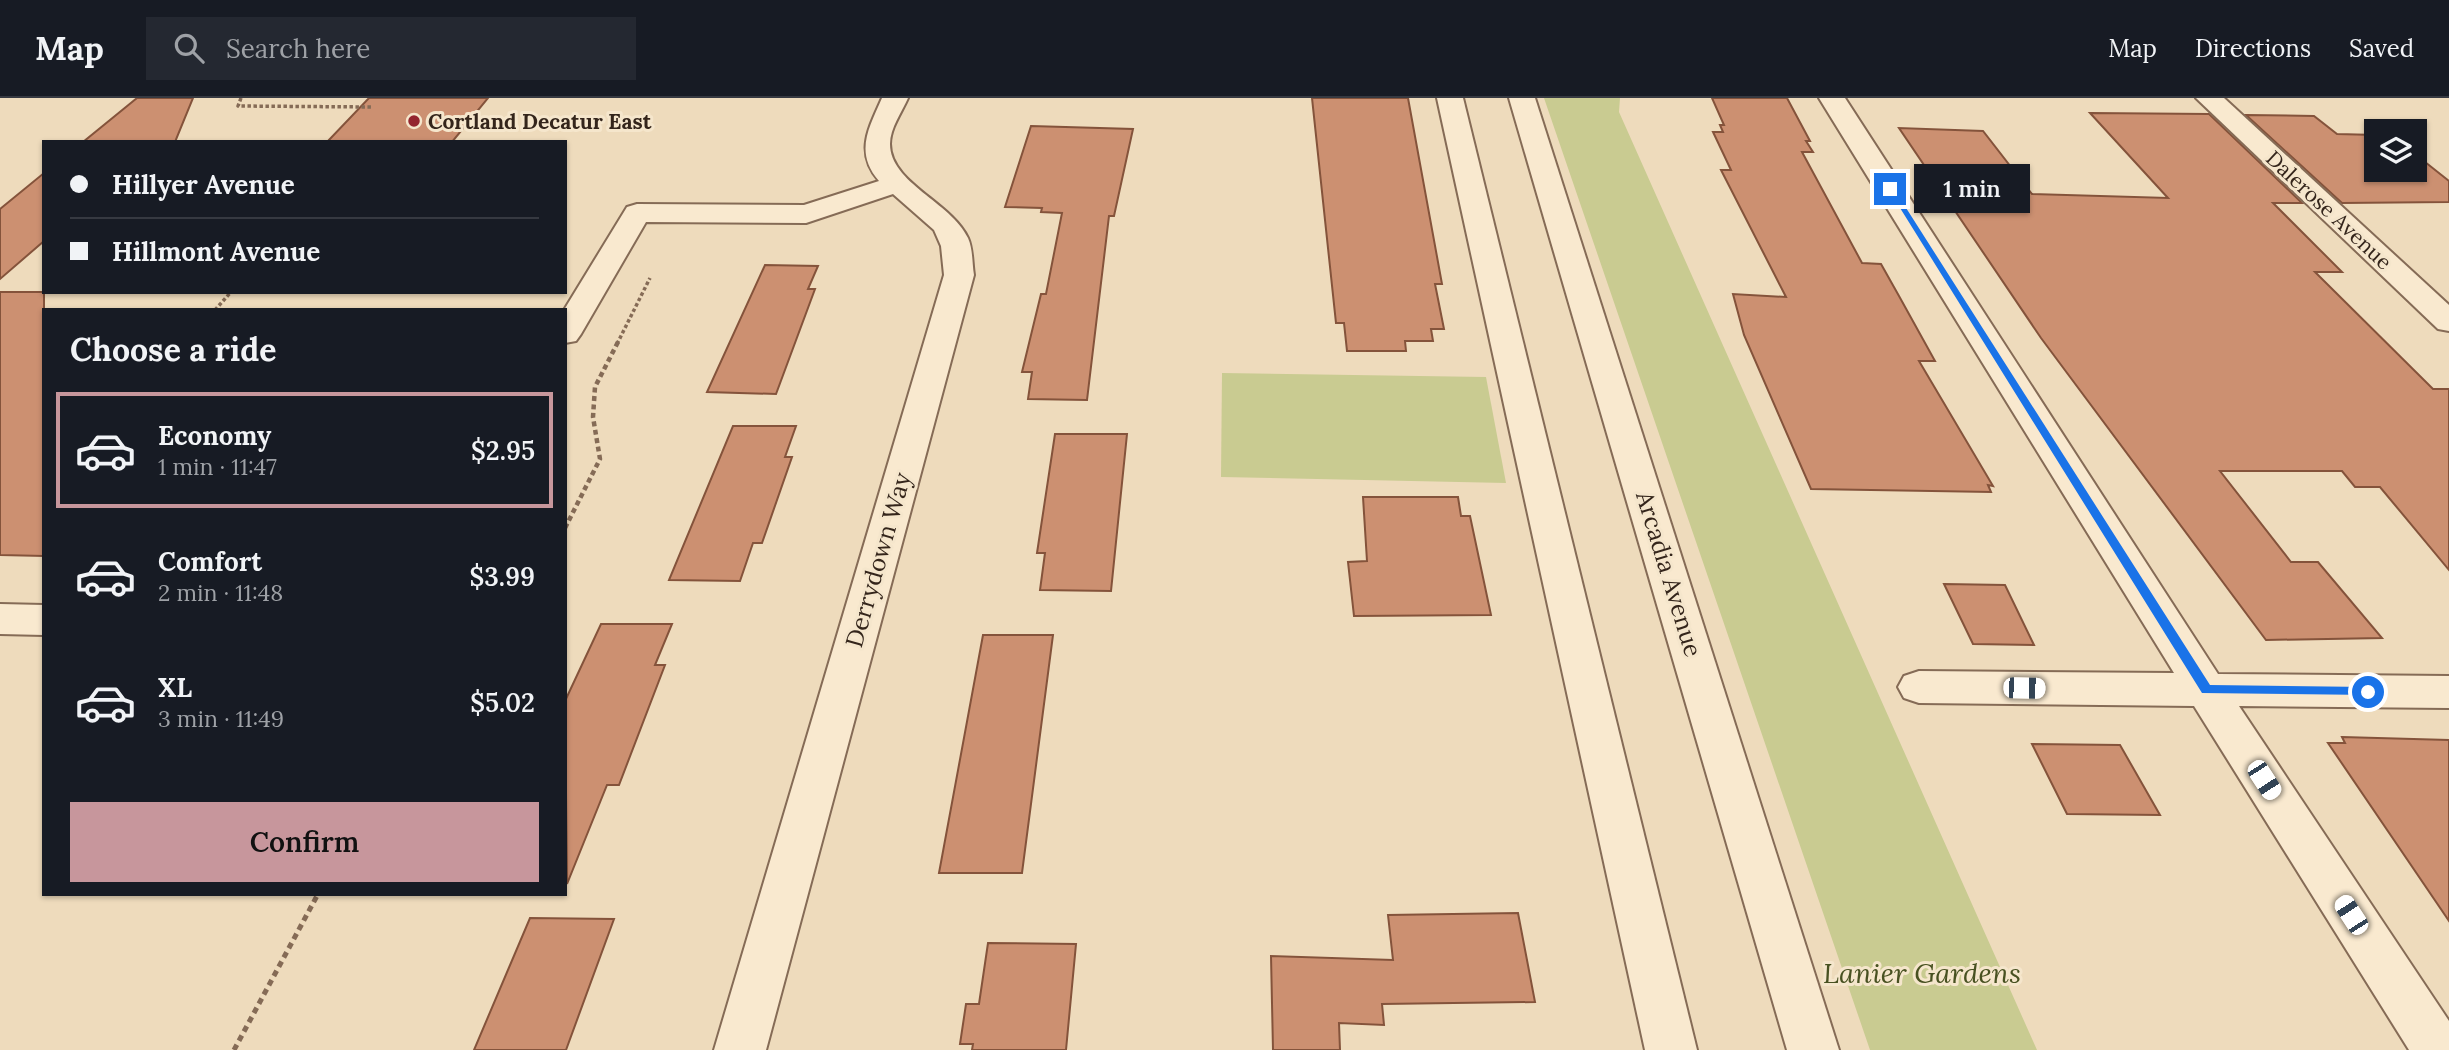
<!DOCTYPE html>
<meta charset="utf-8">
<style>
:root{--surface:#171b24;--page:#242831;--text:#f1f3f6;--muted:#9ea1a6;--line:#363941;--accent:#c7969c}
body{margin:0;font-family:Lora,serif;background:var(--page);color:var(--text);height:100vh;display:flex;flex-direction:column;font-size:26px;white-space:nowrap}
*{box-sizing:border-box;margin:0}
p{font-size:23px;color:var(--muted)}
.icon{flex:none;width:38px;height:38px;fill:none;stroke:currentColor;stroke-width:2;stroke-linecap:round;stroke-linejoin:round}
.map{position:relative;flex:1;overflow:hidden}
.panel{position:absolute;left:42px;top:210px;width:525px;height:588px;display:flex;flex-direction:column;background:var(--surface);border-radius:0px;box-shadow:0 2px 5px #0004}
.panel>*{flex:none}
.hud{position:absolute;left:42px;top:42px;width:525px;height:154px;border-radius:0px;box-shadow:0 2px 5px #0004;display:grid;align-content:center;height:154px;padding:0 28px;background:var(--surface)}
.controls{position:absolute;left:2364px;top:21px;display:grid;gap:14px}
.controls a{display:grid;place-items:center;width:63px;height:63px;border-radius:0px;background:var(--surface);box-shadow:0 2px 5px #0004;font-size:35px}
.end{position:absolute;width:32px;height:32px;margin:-16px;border:9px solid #1a73e8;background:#fff;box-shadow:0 0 0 4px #fff}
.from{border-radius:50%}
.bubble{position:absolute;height:49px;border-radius:0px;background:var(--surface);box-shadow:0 2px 5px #0004;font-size:23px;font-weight:600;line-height:49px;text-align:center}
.car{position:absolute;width:21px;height:42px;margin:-21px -10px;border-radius:9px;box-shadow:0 0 5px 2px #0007;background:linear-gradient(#fff 24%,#345 0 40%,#fff 0 76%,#345 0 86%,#fff 0)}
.hud b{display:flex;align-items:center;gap:24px;height:66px;font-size:26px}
.hud b+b{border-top:2px solid var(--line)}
.hud i{width:18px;height:18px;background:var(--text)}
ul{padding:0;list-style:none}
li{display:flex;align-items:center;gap:21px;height:116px;margin:0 14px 10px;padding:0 14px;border:4px solid transparent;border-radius:0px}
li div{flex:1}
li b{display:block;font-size:26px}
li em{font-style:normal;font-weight:600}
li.current{border-color:var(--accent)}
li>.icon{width:63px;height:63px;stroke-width:1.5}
h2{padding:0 28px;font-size:32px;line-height:84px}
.primary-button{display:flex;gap:14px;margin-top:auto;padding:14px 28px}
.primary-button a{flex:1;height:80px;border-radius:0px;background:var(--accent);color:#111;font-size:28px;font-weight:600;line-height:80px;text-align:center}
header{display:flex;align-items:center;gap:42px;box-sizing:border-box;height:98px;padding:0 35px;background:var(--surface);border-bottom:2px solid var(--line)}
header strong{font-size:33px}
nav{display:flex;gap:38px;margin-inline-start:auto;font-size:24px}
.search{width:490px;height:63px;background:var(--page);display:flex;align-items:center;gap:18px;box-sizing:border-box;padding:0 24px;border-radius:0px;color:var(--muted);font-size:26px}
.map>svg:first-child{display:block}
</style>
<header>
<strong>Map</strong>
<div class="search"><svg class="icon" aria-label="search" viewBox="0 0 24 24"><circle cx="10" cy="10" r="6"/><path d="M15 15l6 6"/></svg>Search here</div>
<nav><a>Map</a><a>Directions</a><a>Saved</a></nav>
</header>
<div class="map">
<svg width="2449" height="952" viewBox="0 0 2449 952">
<rect width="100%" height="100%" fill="#eedbbc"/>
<!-- green -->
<g fill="#c9cb91">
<path d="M1544,0H1620L1619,14L2037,952H1870Z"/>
<path d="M1222,275L1486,279L1506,385L1221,379Z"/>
</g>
<!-- building -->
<g fill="#cc9071" stroke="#84533b" stroke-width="2">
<path d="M137,0H193L175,44H83Z"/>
<path d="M369,0H488L452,44H327Z"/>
<path d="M1312,0H1408L1442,186H1435L1444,231H1431L1433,243H1405L1406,253H1347L1344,225H1336Z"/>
<path d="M1712,0H1787L1810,43H1806L1813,54H1802L1862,165L1881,166L1899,198L1935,263H1919L1993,388L1988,387L1991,394L1811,391L1744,237L1733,196L1786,199L1721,72H1731L1713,34H1723L1720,27H1724Z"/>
<path d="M2090,15L2209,16L2302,105H2273L2342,174H2315L2433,291H2449V472L2380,389H2355L2342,373H2220L2291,464H2318L2382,540L2266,542L2041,240L1899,30L1983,33L2032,96L2168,100Z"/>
<path d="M2246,17L2314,18L2337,36L2376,37V72H2415V56L2449,83V104L2342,105Z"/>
<path d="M1031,28L1133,31L1114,118H1109L1087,302L1028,301L1032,274H1022L1041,196H1046L1062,115L1041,114L1042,110L1005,109Z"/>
<path d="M44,75V143L0,181V111Z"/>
<path d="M765,167L818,168L808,191H815L776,296L707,294Z"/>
<path d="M0,194H44V458L0,457Z"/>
<path d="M733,328H796L785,359H792L762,445H753L740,483L669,482Z"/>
<path d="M1055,336H1127L1111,493L1040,492L1045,455H1037Z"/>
<path d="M1363,399H1458L1461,418H1470L1491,517L1354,518L1348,464L1367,463Z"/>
<path d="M1944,486L2005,487L2034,547L1973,546Z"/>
<path d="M601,526H672L655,567H665L619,687H607L567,786L565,603Z"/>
<path d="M983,537H1053L1022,775H939Z"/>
<path d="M2342,639L2449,642V823L2328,645H2345Z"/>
<path d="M2032,646L2120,647L2160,717L2067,716Z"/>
<path d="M1518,815L1535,904L1382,906L1384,927L1339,925L1340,952H1273L1271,858L1393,862L1388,817Z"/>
<path d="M530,820L614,821L566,952H474Z"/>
<path d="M988,845L1076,846L1066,952H972L973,946H960L966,906H979Z"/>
</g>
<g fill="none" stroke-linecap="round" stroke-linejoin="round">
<!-- minor casing -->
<g stroke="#856b56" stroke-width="4">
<g id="minor">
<path d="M882,0H908C902,14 890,30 890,46C890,85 951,104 968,140C973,151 972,165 974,177L766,952H714L944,177L941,148L934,132L893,96L806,125L646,124L581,236L576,243L565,245L564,212L627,109L637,106L804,107L879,83C854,54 869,30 882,0Z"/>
<path d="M1819,0H1845L2218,576L2449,578V610L2239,608L2449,923V952H2409L2194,608L1919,605L1904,600L1898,589L1904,578L1919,573L2174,575Z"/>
<path d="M2196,0H2224L2449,207V233L2438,231Z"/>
<path d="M0,506L44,507V537L0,536Z"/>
</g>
</g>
<!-- tertiary casing -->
<g stroke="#856b56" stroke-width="4">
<g id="tertiary">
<path d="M1437,0H1463L1697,952H1645Z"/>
<path d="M1509,0H1535L1839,952H1787Z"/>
</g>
</g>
<!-- path-far2 -->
<g stroke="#856b56" stroke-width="3.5" stroke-dasharray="3.5 2.5" stroke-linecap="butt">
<path d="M241,0L238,8L371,9"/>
<path d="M215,212L231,194"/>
<path d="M617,246L650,180"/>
</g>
<!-- path-far1 -->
<path stroke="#856b56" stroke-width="4.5" stroke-dasharray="5 3.5" stroke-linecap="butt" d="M565,430L600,361L593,319L595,289L618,244"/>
<!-- path -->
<path stroke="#856b56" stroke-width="5" stroke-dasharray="6 4.5" stroke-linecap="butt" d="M234,952L318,796"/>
<!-- minor -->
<use href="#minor" fill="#f9e9cf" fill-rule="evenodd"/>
<!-- tertiary -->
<use href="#tertiary" fill="#f9e9cf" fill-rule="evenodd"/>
</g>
<!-- route -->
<path fill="#1a73e8" d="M1887,89L1894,91L2210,587L2368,589L2374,594L2372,597L2202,595Z"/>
<!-- markers -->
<circle fill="#94252f" stroke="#f5e6cc" stroke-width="2.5" cx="414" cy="23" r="7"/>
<g text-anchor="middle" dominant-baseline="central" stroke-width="6" stroke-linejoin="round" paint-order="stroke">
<!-- far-poi labels -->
<g font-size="21" font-weight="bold" fill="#34251b" stroke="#f5e6cc" text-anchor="start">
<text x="428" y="23">Cortland Decatur East</text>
</g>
<!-- far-street labels -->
<g font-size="21" fill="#34251b" stroke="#f5e6cc">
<text transform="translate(2329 112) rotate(43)">Dalerose Avenue</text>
</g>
<!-- street labels -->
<g font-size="24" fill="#34251b" stroke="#f5e6cc">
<text transform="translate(878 462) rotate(-74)">Derrydown Way</text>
<text transform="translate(1669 476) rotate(73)">Arcadia Avenue</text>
</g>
<!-- near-park labels -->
<g font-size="28" font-style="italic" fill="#485121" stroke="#f5e6cc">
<text x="1922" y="875">Lanier Gardens</text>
</g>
</g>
</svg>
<div class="controls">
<a><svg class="icon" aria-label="layers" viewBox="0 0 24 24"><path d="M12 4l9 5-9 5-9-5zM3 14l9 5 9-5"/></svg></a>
</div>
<i class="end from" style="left:2368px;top:594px"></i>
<i class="end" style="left:1890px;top:91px"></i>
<div class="bubble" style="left:1914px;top:66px;width:116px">1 min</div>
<i class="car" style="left:2024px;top:590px;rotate:91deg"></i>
<i class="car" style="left:2264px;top:682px;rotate:147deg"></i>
<i class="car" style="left:2351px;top:817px;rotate:327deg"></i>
<div class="hud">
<b><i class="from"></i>Hillyer Avenue</b>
<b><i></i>Hillmont Avenue</b>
</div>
<section class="panel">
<h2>Choose a ride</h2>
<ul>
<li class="current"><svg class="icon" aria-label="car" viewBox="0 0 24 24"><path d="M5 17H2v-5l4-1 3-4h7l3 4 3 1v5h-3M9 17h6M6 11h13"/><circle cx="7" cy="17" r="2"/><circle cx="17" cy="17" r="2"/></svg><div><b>Economy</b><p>1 min · 11:47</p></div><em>$2.95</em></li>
<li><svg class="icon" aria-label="car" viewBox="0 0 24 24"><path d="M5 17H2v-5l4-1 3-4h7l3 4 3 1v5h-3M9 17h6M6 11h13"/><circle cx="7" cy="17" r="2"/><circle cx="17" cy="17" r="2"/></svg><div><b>Comfort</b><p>2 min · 11:48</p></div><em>$3.99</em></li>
<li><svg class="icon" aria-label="car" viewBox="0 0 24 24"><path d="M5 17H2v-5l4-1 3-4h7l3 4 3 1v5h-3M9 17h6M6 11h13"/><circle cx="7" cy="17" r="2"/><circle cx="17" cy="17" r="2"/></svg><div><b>XL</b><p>3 min · 11:49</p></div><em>$5.02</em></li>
</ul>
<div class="primary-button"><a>Confirm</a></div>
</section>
</div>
